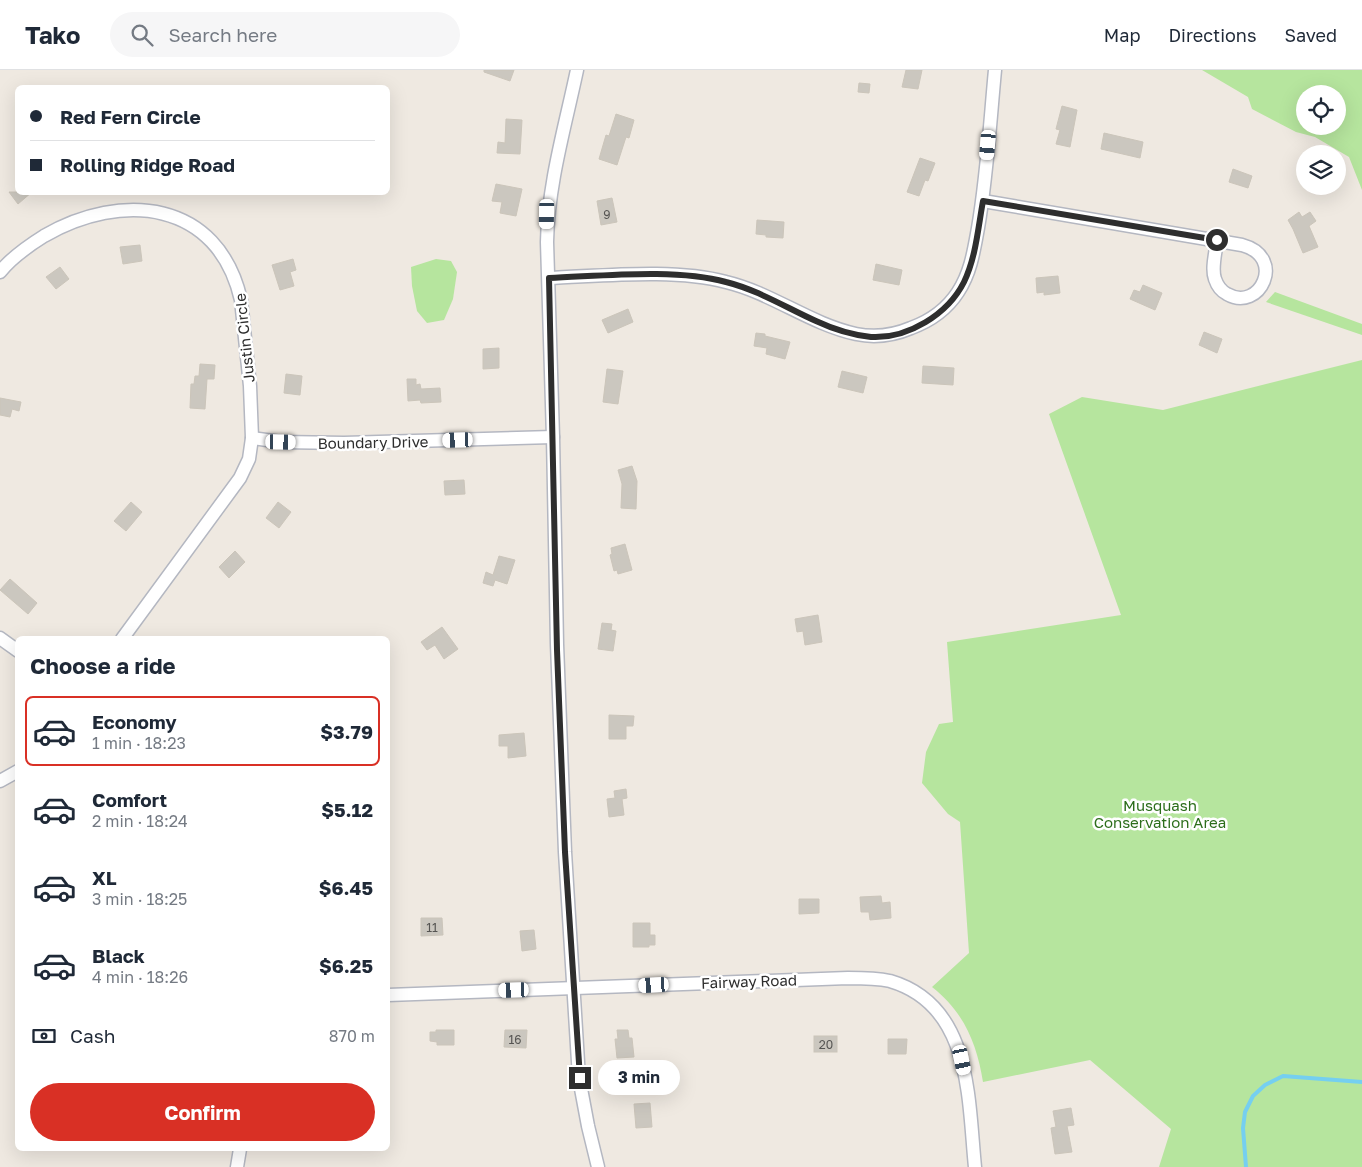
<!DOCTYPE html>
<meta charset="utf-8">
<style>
:root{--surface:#fff;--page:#f6f6f7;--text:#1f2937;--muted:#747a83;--line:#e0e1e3;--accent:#d93025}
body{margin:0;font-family:"Golos Text",sans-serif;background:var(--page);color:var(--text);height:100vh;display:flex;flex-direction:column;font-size:19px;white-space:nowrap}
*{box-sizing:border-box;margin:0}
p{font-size:16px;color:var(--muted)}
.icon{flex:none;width:28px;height:28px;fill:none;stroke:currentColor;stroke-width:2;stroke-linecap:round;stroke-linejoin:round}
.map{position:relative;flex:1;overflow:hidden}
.side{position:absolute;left:15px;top:566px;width:375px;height:515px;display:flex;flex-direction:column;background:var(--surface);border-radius:8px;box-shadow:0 5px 20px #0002}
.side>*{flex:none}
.top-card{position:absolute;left:15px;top:15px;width:375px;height:110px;border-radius:8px;box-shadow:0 5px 20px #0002;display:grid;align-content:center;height:110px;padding:0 15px;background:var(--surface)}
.controls{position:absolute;left:1296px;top:15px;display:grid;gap:10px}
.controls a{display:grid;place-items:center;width:50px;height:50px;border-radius:50%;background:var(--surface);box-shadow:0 5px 20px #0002;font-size:25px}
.end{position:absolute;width:22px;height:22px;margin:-11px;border:6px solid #2e2e2e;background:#fff;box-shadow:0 0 0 2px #fff}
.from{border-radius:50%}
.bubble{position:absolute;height:35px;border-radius:18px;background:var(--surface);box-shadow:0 5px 20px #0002;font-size:16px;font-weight:700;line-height:35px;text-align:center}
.car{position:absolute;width:15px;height:30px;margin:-15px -8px;border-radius:6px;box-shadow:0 0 4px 1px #0007;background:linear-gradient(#fff 24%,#345 0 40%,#fff 0 76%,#345 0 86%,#fff 0)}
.top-card b{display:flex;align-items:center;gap:18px;height:48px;font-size:19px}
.top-card b+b{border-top:1px solid var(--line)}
.top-card i{width:12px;height:12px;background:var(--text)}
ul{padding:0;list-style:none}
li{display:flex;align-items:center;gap:15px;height:70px;margin:0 10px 8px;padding:0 5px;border:2px solid transparent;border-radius:8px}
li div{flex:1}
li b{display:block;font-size:19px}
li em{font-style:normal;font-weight:700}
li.current{border-color:var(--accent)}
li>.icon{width:45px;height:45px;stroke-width:1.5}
h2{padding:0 15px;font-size:22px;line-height:60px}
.pay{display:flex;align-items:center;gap:12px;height:55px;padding:0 15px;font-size:19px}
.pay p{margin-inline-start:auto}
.cta{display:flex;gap:10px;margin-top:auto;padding:10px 15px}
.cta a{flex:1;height:58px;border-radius:30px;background:var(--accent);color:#fff;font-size:20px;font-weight:700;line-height:58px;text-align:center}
header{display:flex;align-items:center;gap:30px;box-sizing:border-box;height:70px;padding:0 25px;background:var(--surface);border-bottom:1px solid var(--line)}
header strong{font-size:24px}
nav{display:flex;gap:28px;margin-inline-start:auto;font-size:18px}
.search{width:350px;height:45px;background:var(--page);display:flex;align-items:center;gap:12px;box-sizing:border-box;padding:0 18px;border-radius:28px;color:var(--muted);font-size:19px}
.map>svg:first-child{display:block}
</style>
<header>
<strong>Tako</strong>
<div class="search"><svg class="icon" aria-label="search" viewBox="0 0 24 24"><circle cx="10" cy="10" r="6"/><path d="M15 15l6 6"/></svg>Search here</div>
<nav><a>Map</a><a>Directions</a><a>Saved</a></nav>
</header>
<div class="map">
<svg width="1362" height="1097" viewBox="0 0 1362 1097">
<rect width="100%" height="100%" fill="#efe9e1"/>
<!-- green -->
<g fill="#b6e59e" fill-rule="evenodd">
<path d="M1202,0H1362V120L1349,87L1315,67L1296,62L1252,39L1248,27ZM1305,24H1338V56H1305Z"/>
<path d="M436,189L451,191L457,202L453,229L444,250L427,253L417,241L412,216L411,197Z"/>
<path d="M1275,222L1362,254V265L1266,232Z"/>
<path d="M1362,290V1097H1159L1171,1059L1090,990L983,1012C977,974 964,942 932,917L969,883L960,752L948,744L922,713L926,682L939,654L953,652L947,572L1121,545L1049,344L1082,327L1163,340Z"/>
</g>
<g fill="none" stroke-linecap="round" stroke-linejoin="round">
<!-- stream -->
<path stroke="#75cff0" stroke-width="4" d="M1246,1097L1243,1058L1245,1042L1253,1026L1265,1015L1283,1006L1362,1012"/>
</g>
<!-- building -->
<g fill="#cbc7bf" stroke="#cbc5ba">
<path d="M484,0H514L510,11L484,2Z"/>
<path d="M906,0H922L918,19L902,17Z"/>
<path d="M859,13L870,14L869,23L858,22Z"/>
<path d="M1062,36L1077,40L1070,77L1056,74L1060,60L1056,59Z"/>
<path d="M616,44L634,50L629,68L626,67L617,95L599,89L606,65L609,66Z"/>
<path d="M506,49L522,50L520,84L497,83L498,72L505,73Z"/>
<path d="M1104,63L1143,72L1140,88L1101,79Z"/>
<path d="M920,88L935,93L928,111L925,110L919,126L907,122Z"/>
<path d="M1233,99L1252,106L1248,118L1229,112Z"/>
<path d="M496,114L522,119L516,146L500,143L502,132L492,131Z"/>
<path d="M9,122H32L18,134Z"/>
<path d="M612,128L617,152L601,155L597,131Z"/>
<path d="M1299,142L1302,147L1310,142L1316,151L1309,156L1318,177L1303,183L1293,159L1288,150Z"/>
<path d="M757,150L784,152L783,168L766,167V165L756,164Z"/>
<path d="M140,175L142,191L123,194L120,177Z"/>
<path d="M293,189L296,200L290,202L294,216L280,220L272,195Z"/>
<path d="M876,194L902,200L899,215L873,210Z"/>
<path d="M60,197L69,209L56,219L46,207Z"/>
<path d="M1058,206L1060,223L1044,225V222L1037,223L1036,208Z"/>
<path d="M1143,215L1162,223L1155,240L1130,229L1134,220L1140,222Z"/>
<path d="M628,239L633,252L608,263L602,250Z"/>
<path d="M1204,262L1222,269L1217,283L1199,275Z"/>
<path d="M756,263L765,264V266L790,272L785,289L766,284L767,278L754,276Z"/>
<path d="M499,278V298L483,299V279Z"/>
<path d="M200,294L215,295L214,309H207L205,339L190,338L191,314H194L195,306H199Z"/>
<path d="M923,296L954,298L953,315L922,313Z"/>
<path d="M607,299L623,301L618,334L603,332Z"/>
<path d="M842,301L867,307L863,323L838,317Z"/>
<path d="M286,304L302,306L300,325L284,323Z"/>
<path d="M407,309H416V315L420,314L421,319L440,318L441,332L421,333L420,330L408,331Z"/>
<path d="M0,328L21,332L19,341L12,339L10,347L0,345Z"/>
<path d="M632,396L637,411L636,439L621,438L622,414L618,400Z"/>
<path d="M464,410L465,424L445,425L444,411Z"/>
<path d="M131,432L142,442L126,461L114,451Z"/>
<path d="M278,432L291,442L279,458L266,448Z"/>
<path d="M625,474L632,500L618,504L617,500L614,501L610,485L612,484L611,478Z"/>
<path d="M235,481L245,492L229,508L219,497Z"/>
<path d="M499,486L515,490L507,514L495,510L493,516L483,513L486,502L493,505Z"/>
<path d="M10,509L37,533L28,544L0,520Z"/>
<path d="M818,545L822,572L805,575L803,561L797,562L795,549Z"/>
<path d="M602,553L612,554L611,560L616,561L613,581L598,579Z"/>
<path d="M442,557L458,579L444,589L435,575L427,580L421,572Z"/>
<path d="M609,645L634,646L633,656H626V669H609Z"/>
<path d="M524,663L526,686L508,688V676H499V665Z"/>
<path d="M626,719L627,728L622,729L624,745L609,747L607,729L615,728L614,721Z"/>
<path d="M881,826L882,833L890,832L891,848L870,850L869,842H861L860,827Z"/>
<path d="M799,829H819V843L799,844Z"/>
<path d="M421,848H442L443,865L421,866Z"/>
<path d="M633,853H650V865H655V875H649V877H633Z"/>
<path d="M534,860L536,879L522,881L520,861Z"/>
<path d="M436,960H454V975H437V972L430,971V962H436Z"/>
<path d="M505,960H527L526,978L504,977Z"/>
<path d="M617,960H628L629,968H632L634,987L617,988L615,969H618Z"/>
<rect x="814" y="966" width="23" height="16"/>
<path d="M888,969H907L906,984H888Z"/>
<path d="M650,1033L652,1057L636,1058L634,1034Z"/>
<path d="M1071,1038L1074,1055L1067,1056L1072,1082L1055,1084L1051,1058L1056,1057L1053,1041Z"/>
</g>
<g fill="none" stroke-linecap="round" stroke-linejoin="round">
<!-- minor casing -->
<g stroke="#b4b7c1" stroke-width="15">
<g id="minor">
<path d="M577,0C565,57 548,114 547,172L553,367L557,574L565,782L579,1008L588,1056L598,1097"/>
<path d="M983,131L1242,175C1287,187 1260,243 1227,224C1221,221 1217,215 1215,209C1211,198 1216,182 1217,170"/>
<path d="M0,202C12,187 28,176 44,166C122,121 218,130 241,230L250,316L252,368L249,389L240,408L122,569"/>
<path d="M549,208C603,206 674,198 726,212C772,223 810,254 856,264C875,268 892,266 911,258C930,251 947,239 958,222C971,202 974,180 978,158C987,106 990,53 995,0"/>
<path d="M252,368L281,372L344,373L553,367"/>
<path d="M0,568L18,581"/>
<path d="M0,711L18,701"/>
<path d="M388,925L848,908C862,908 876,908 890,911C972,935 968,1029 975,1097"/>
<path d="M237,1097L240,1079"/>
</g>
</g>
<!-- minor -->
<use href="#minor" stroke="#fff" stroke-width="12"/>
</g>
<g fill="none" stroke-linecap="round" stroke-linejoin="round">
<!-- route -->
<path stroke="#2e2e2e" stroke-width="6" d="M580,1008L565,782L557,580L549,208C603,206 675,198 726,212C758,220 787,238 816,251C833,259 853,265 871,267C908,269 948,244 964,212C976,187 978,158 983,131L1217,170"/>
</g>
<g text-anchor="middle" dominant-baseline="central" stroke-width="5" stroke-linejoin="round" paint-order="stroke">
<!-- number labels -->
<g font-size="12" fill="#555452">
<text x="607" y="144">9</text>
<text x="432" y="857">11</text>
<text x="515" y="969">16</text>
<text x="826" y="974">20</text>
</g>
<!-- street labels -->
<g font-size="15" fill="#2e2e2e" stroke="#fff">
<text transform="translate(244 268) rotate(-96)">Justin Circle</text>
<text transform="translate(373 372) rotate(-1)">Boundary Drive</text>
<text transform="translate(749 911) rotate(-2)">Fairway Road</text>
</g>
<!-- park labels -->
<g font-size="15" fill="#2c6e1b" stroke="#fff">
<text x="1160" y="735">Musquash<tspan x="1160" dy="17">Conservation Area</tspan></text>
</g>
</g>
</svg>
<div class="controls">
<a><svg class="icon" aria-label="locate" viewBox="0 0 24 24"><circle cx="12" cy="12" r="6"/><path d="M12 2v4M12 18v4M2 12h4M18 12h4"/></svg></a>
<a><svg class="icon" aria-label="layers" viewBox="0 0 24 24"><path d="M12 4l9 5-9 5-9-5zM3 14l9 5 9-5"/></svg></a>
</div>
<i class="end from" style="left:1217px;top:170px"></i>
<i class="end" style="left:580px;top:1008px"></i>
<div class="bubble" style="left:598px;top:990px;width:82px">3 min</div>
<i class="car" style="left:988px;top:75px;rotate:185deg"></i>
<i class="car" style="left:547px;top:144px;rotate:181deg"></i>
<i class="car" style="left:458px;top:370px;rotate:268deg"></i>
<i class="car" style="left:281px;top:372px;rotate:91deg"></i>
<i class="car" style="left:654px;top:915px;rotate:267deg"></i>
<i class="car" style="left:514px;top:920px;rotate:268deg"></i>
<i class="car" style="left:962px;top:990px;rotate:168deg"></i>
<div class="top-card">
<b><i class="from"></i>Red Fern Circle</b>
<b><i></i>Rolling Ridge Road</b>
</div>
<section class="side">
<h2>Choose a ride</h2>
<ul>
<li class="current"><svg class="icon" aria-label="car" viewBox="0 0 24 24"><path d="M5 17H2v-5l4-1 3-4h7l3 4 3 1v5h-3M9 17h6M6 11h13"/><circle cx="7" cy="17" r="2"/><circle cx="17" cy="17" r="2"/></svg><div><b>Economy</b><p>1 min · 18:23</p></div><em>$3.79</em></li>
<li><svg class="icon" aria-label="car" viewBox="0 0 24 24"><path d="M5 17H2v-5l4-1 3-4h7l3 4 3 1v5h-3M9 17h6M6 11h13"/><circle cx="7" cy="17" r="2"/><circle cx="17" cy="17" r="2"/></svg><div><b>Comfort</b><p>2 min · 18:24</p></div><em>$5.12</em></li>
<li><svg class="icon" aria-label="car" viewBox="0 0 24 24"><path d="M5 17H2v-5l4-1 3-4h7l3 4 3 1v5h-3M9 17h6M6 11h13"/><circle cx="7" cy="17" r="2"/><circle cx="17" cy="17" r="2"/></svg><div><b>XL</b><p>3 min · 18:25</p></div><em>$6.45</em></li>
<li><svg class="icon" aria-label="car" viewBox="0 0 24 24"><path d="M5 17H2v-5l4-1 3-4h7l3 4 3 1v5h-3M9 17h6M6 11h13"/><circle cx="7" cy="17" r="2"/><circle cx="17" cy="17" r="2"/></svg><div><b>Black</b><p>4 min · 18:26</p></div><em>$6.25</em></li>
</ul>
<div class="pay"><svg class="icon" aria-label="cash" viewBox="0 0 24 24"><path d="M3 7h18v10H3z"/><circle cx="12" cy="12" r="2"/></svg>Cash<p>870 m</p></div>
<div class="cta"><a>Confirm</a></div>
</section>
</div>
